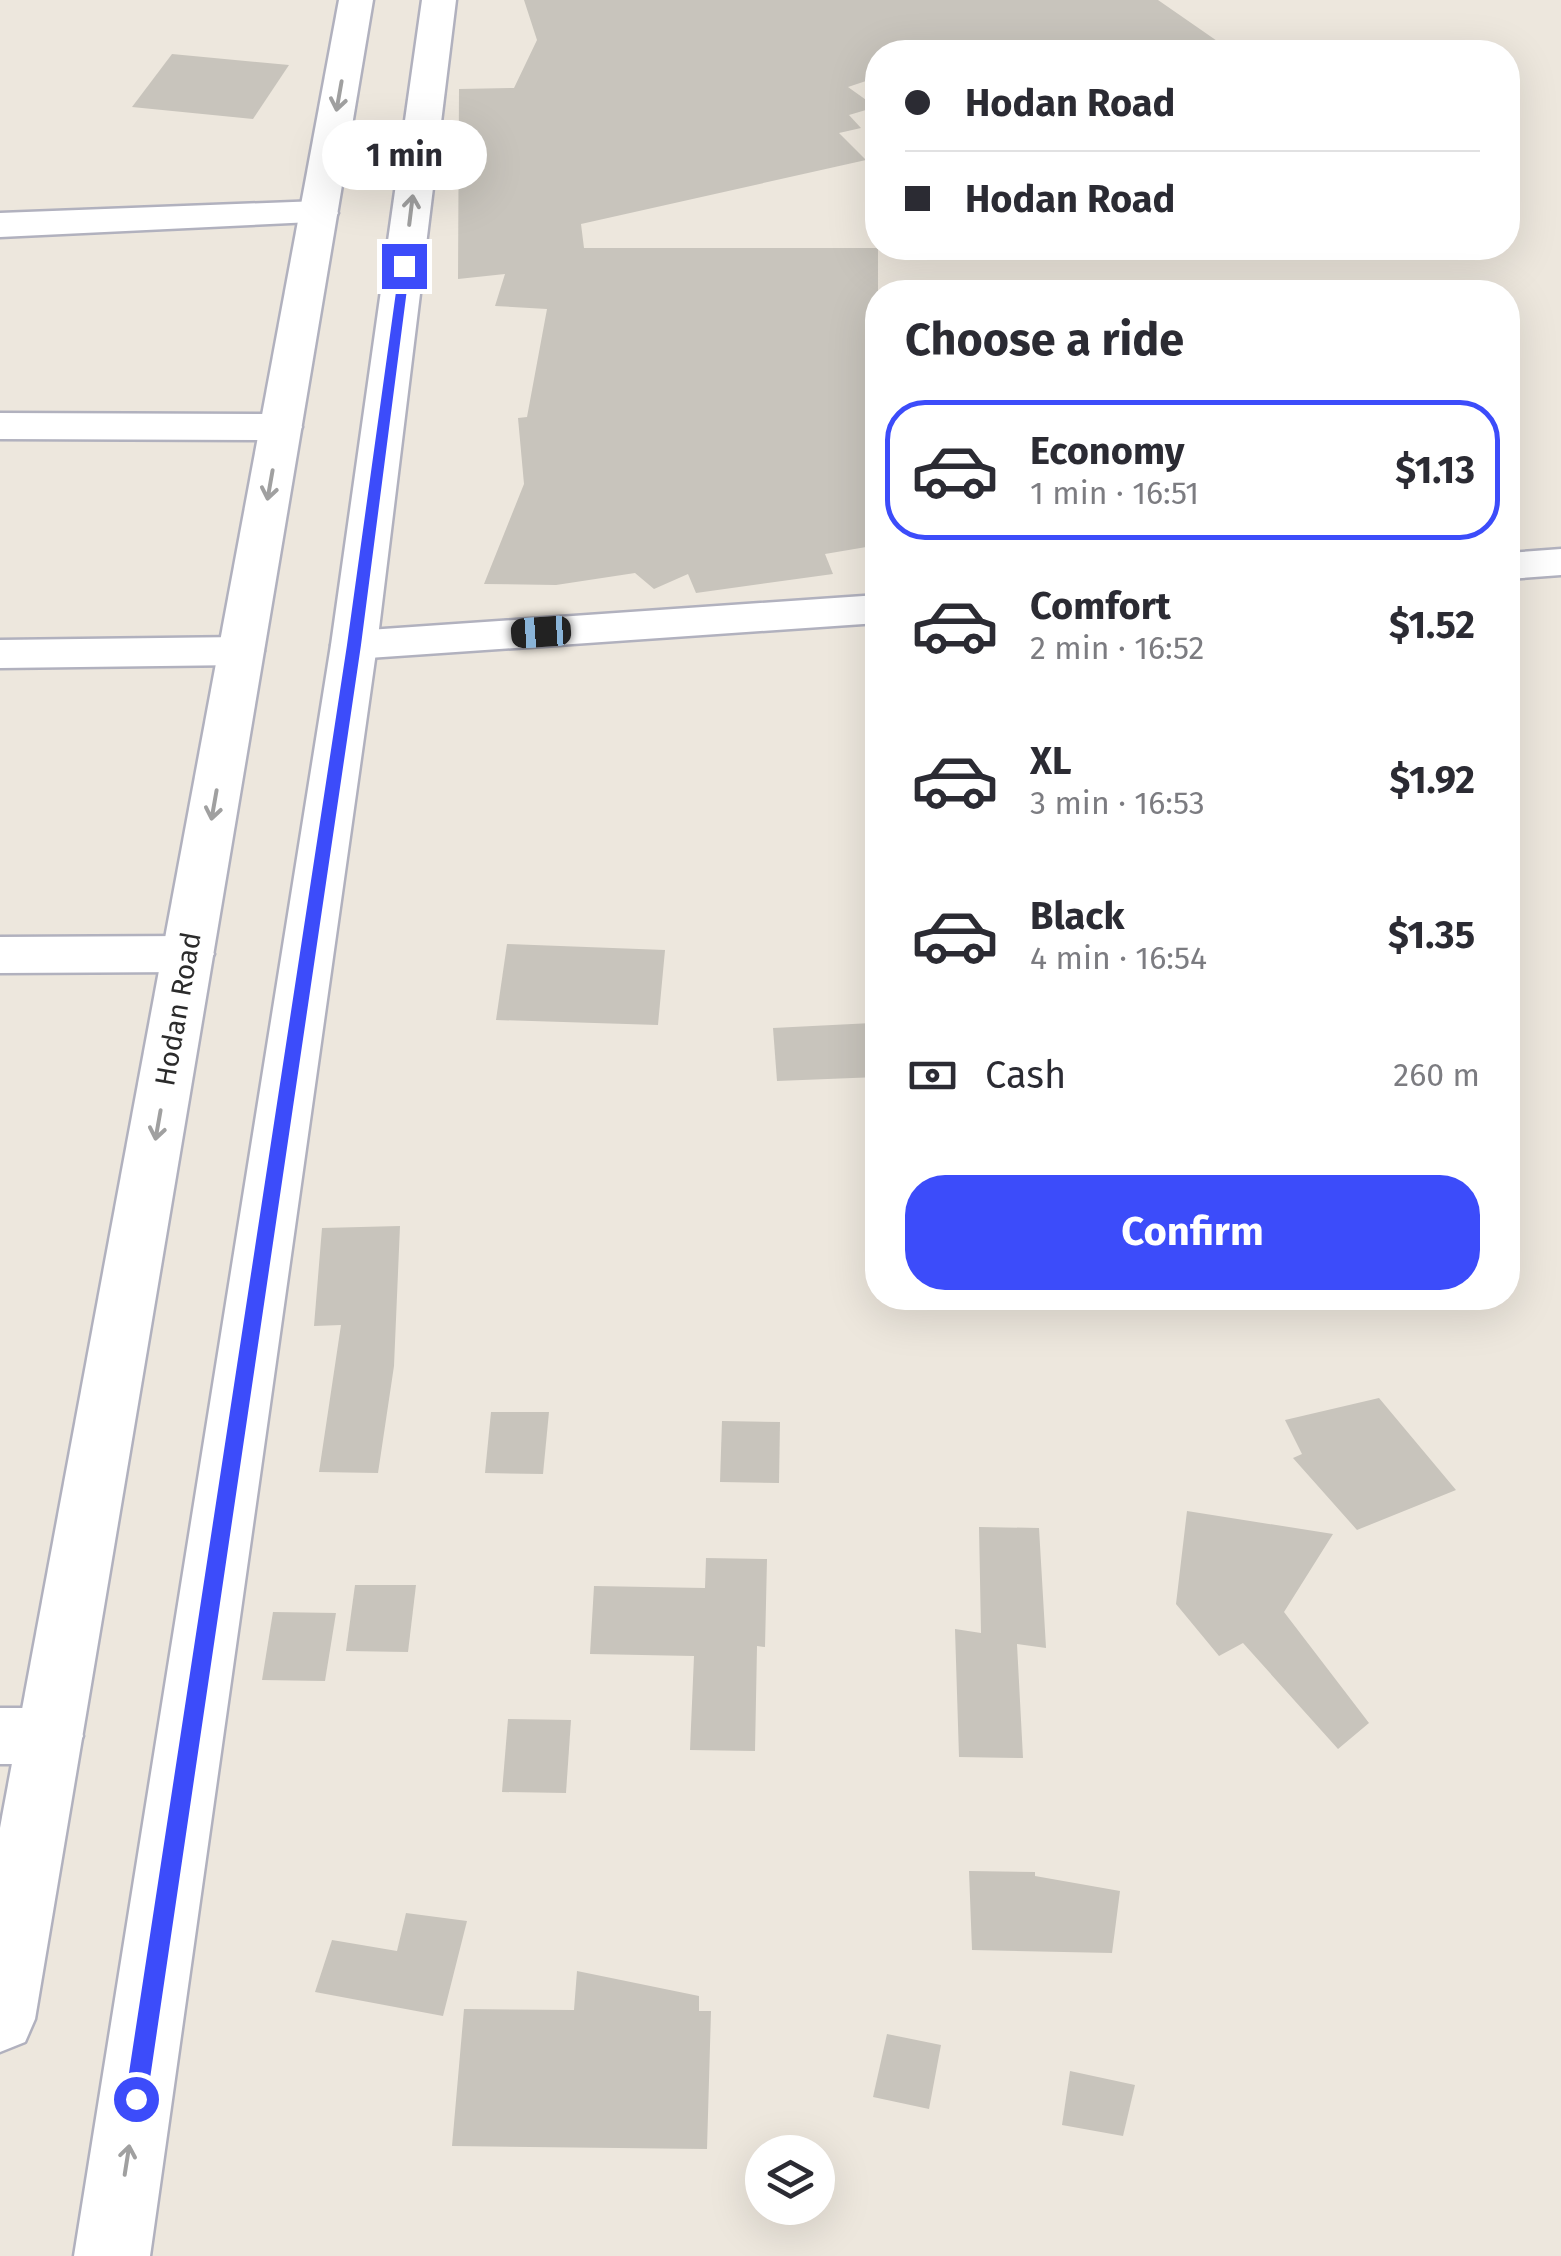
<!DOCTYPE html>
<meta charset="utf-8">
<style>
:root{--surface:#fff;--page:#f7f7f7;--text:#2b2b33;--muted:#7c7c81;--line:#e1e1e2;--accent:#3c4cfa}
body{margin:0;font-family:"Fira Sans",sans-serif;background:var(--page);color:var(--text);height:100vh;display:flex;flex-direction:column;font-size:38px;white-space:nowrap}
*{box-sizing:border-box;margin:0}
p{font-size:32px;color:var(--muted)}
.icon{flex:none;width:55px;height:55px;fill:none;stroke:currentColor;stroke-width:2;stroke-linecap:round;stroke-linejoin:round}
.map{position:relative;flex:1;overflow:hidden}
.side{position:absolute;left:865px;top:280px;width:655px;height:1030px;display:flex;flex-direction:column;background:var(--surface);border-radius:40px;box-shadow:0 10px 40px #0002}
.side>*{flex:none}
.hud{position:absolute;left:865px;top:40px;width:655px;height:220px;border-radius:40px;box-shadow:0 10px 40px #0002;display:grid;align-content:center;height:220px;padding:0 40px;background:var(--surface)}
.controls{position:absolute;left:745px;top:2135px;display:grid;gap:20px}
.controls a{display:grid;place-items:center;width:90px;height:90px;border-radius:50%;background:var(--surface);box-shadow:0 10px 40px #0002;font-size:50px}
.end{position:absolute;width:45px;height:45px;margin:-22px;border:12px solid #3c4cfa;background:#fff;box-shadow:0 0 0 5px #fff}
.from{border-radius:50%}
.bubble{position:absolute;height:70px;border-radius:35px;background:var(--surface);box-shadow:0 10px 40px #0002;font-size:32px;font-weight:700;line-height:70px;text-align:center}
.car{position:absolute;width:30px;height:60px;margin:-30px -15px;border-radius:12px;box-shadow:0 0 8px 2px #0007;background:linear-gradient(#222 24%,#8ab4d8 0 40%,#222 0 76%,#8ab4d8 0 86%,#222 0)}
.hud b{display:flex;align-items:center;gap:35px;height:95px;font-size:38px}
.hud b+b{border-top:2px solid var(--line)}
.hud i{width:25px;height:25px;background:var(--text)}
ul{padding:0;list-style:none}
li{display:flex;align-items:center;gap:30px;height:140px;margin:0 20px 15px;padding:0 20px;border:5px solid transparent;border-radius:40px}
li div{flex:1}
li b{display:block;font-size:38px}
li em{font-style:normal;font-weight:700}
li.active{border-color:var(--accent)}
li>.icon{width:90px;height:90px;stroke-width:1.5}
h2{padding:0 40px;font-size:45px;line-height:120px}
.pay{display:flex;align-items:center;gap:25px;height:110px;padding:0 40px;font-size:38px}
.pay p{margin-inline-start:auto}
.action{display:flex;gap:20px;margin-top:auto;padding:20px 40px}
.action a{flex:1;height:115px;border-radius:40px;background:var(--accent);color:#fff;font-size:40px;font-weight:700;line-height:115px;text-align:center}
.map>svg:first-child{display:block}
</style>
<div class="map">
<svg width="1561" height="2256" viewBox="0 0 1561 2256">
<rect width="100%" height="100%" fill="#ede7dd"/>
<!-- building -->
<g fill="#c8c4bc">
<path d="M524,0H1158L1233,52H878V77L848,87L876,107L849,115L861,128L839,133L866,160L581,224L584,248H878V545L825,554L833,574L696,593L688,574L654,589L635,573L556,585L484,584L524,484L518,418L527,417L547,309L495,306L505,274L458,279L459,89L514,88L537,40Z"/>
<path d="M172,54L289,65L253,119L132,107Z"/>
<path d="M507,944L665,950L658,1025L496,1020Z"/>
<path d="M872,1023L878,1077L777,1081L773,1028Z"/>
<path d="M400,1226L394,1366L378,1473L319,1472L341,1325L314,1326L322,1228Z"/>
<path d="M1379,1398L1456,1490L1357,1530L1293,1458L1302,1454L1285,1420Z"/>
<path d="M491,1412H549L543,1474L485,1473Z"/>
<path d="M722,1421L780,1422L779,1483L720,1482Z"/>
<path d="M1187,1511L1333,1534L1284,1612L1369,1723L1338,1749L1243,1643L1219,1656L1176,1604Z"/>
<path d="M979,1527L1039,1528L1046,1648L1017,1644L1023,1758L959,1757L955,1629L981,1633Z"/>
<path d="M706,1558L767,1559L765,1647L757,1646L755,1751L690,1750L694,1656L590,1654L594,1586L705,1588Z"/>
<path d="M355,1585H416L408,1652L346,1651Z"/>
<path d="M273,1612L336,1613L325,1681L262,1680Z"/>
<path d="M508,1719L571,1720L566,1793L502,1792Z"/>
<path d="M969,1871L1035,1872V1876L1120,1891L1112,1953L972,1950Z"/>
<path d="M406,1913L467,1921L443,2016L315,1992L332,1940L397,1951Z"/>
<path d="M577,1971L699,1996V2011H711L707,2149L452,2146L464,2009L574,2010Z"/>
<path d="M887,2034L941,2045L929,2109L873,2097Z"/>
<path d="M1070,2071L1135,2085L1123,2136L1062,2125Z"/>
</g>
<g fill="none" stroke-linecap="round" stroke-linejoin="round">
<!-- minor casing -->
<g stroke="#b1b1be" stroke-width="5">
<g id="minor">
<path d="M319,201L333,205L338,213L333,221L0,237V213Z"/>
<path d="M0,413L281,414L296,418L302,427L296,436L281,440L0,439Z"/>
<path d="M1561,549V575L1508,579V553Z"/>
<path d="M878,595V623L354,659L338,655L331,645L338,635L354,631Z"/>
<path d="M241,637L257,641L264,651L257,661L241,665L0,668V640Z"/>
<path d="M188,936L206,942L214,954L206,966L188,972L0,973V937Z"/>
<path d="M0,1708H50L73,1716L83,1736L73,1756L50,1764H0Z"/>
</g>
</g>
<!-- secondary casing -->
<g stroke="#b1b1be" stroke-width="5">
<g id="secondary">
<path d="M339,0H373L35,2019L25,2042L0,2052V1828Z"/>
<path d="M422,0H456L377,645L150,2256H74L331,645Z"/>
</g>
</g>
<!-- minor -->
<use href="#minor" fill="#fff" fill-rule="evenodd"/>
<!-- secondary -->
<use href="#secondary" fill="#fff" fill-rule="evenodd"/>
</g>
<!-- one-way arrows -->
<defs><path id="oneway-shaft" d="M-6 0H5M1.5-3L5.5 0L1.5 3" fill="none" stroke-width="1.6" stroke-linecap="round" stroke-linejoin="round" transform="scale(2.5)"/></defs>
<g stroke="#a0a0a0">
<use href="#oneway-shaft" transform="translate(339 96) rotate(100)"/>
<use href="#oneway-shaft" transform="translate(411 210) rotate(-83)"/>
<use href="#oneway-shaft" transform="translate(270 485) rotate(100)"/>
<use href="#oneway-shaft" transform="translate(214 805) rotate(100)"/>
<use href="#oneway-shaft" transform="translate(158 1125) rotate(100)"/>
<use href="#oneway-shaft" transform="translate(127 2160) rotate(-81)"/>
</g>
<!-- route -->
<path fill="#3c4cfa" d="M400,263L410,266L361,645L147,2099L144,2106L136,2109L128,2106L125,2099L347,645Z"/>
<g text-anchor="middle" dominant-baseline="central" stroke-width="9" stroke-linejoin="round" paint-order="stroke">
<!-- street labels -->
<g font-size="28" fill="#2b2b2b" stroke="#fff">
<text transform="translate(178 1009) rotate(-80)">Hodan Road</text>
</g>
</g>
</svg>
<div class="controls">
<a><svg class="icon" aria-label="layers" viewBox="0 0 24 24"><path d="M12 4l9 5-9 5-9-5zM3 14l9 5 9-5"/></svg></a>
</div>
<i class="end from" style="left:136px;top:2099px"></i>
<i class="end" style="left:404px;top:266px"></i>
<div class="bubble" style="left:322px;top:120px;width:165px">1 min</div>
<i class="car" style="left:541px;top:632px;rotate:266deg"></i>
<div class="hud">
<b><i class="from"></i>Hodan Road</b>
<b><i></i>Hodan Road</b>
</div>
<section class="side">
<h2>Choose a ride</h2>
<ul>
<li class="active"><svg class="icon" aria-label="car" viewBox="0 0 24 24"><path d="M5 17H2v-5l4-1 3-4h7l3 4 3 1v5h-3M9 17h6M6 11h13"/><circle cx="7" cy="17" r="2"/><circle cx="17" cy="17" r="2"/></svg><div><b>Economy</b><p>1 min · 16:51</p></div><em>$1.13</em></li>
<li><svg class="icon" aria-label="car" viewBox="0 0 24 24"><path d="M5 17H2v-5l4-1 3-4h7l3 4 3 1v5h-3M9 17h6M6 11h13"/><circle cx="7" cy="17" r="2"/><circle cx="17" cy="17" r="2"/></svg><div><b>Comfort</b><p>2 min · 16:52</p></div><em>$1.52</em></li>
<li><svg class="icon" aria-label="car" viewBox="0 0 24 24"><path d="M5 17H2v-5l4-1 3-4h7l3 4 3 1v5h-3M9 17h6M6 11h13"/><circle cx="7" cy="17" r="2"/><circle cx="17" cy="17" r="2"/></svg><div><b>XL</b><p>3 min · 16:53</p></div><em>$1.92</em></li>
<li><svg class="icon" aria-label="car" viewBox="0 0 24 24"><path d="M5 17H2v-5l4-1 3-4h7l3 4 3 1v5h-3M9 17h6M6 11h13"/><circle cx="7" cy="17" r="2"/><circle cx="17" cy="17" r="2"/></svg><div><b>Black</b><p>4 min · 16:54</p></div><em>$1.35</em></li>
</ul>
<div class="pay"><svg class="icon" aria-label="cash" viewBox="0 0 24 24"><path d="M3 7h18v10H3z"/><circle cx="12" cy="12" r="2"/></svg>Cash<p>260 m</p></div>
<div class="action"><a>Confirm</a></div>
</section>
</div>
